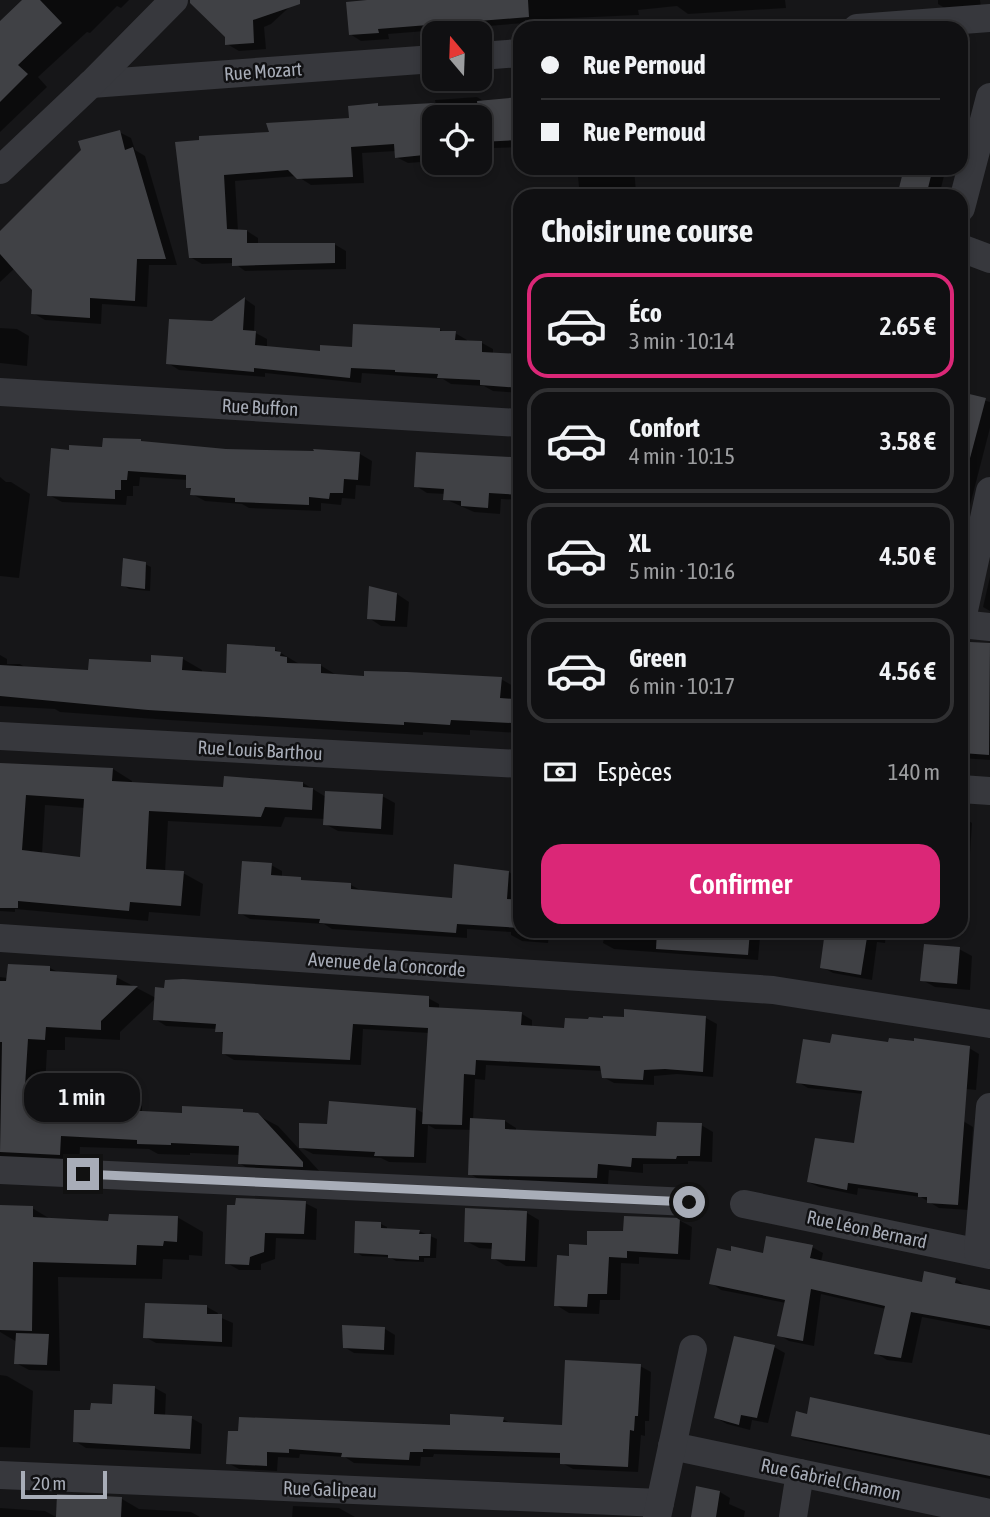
<!DOCTYPE html>
<html lang="fr">
<meta charset="utf-8">
<style>
:root{--surface:#101012;--page:#19191b;--text:#f1f3f6;--muted:#9c9d9f;--line:#303032;--accent:#db2777}
body{margin:0;font-family:"Asap Condensed",sans-serif;background:var(--page);color:var(--text);height:100vh;display:flex;flex-direction:column;font-size:26px;white-space:nowrap}
*{box-sizing:border-box;margin:0}
p{font-size:23px;color:var(--muted)}
.icon{flex:none;width:38px;height:38px;fill:none;stroke:currentColor;stroke-width:2;stroke-linecap:round;stroke-linejoin:round}
.map{position:relative;flex:1;overflow:hidden}
.details{position:absolute;left:513px;top:189px;width:455px;height:749px;display:flex;flex-direction:column;background:var(--surface);border-radius:21px;box-shadow:0 4px 10px #0003,0 0 0 2px var(--line)}
.details>*{flex:none}
.guide{position:absolute;left:513px;top:21px;width:455px;height:154px;border-radius:21px;box-shadow:0 4px 10px #0003,0 0 0 2px var(--line);display:grid;align-content:center;height:154px;padding:0 28px;background:var(--surface)}
.needle{width:46px;rotate:341deg}
.tools{position:absolute;left:422px;top:21px;display:grid;gap:14px}
.tools a{display:grid;place-items:center;width:70px;height:70px;border-radius:14px;background:var(--surface);box-shadow:0 4px 10px #0003,0 0 0 2px var(--line);font-size:35px}
.scale{position:absolute;left:21px;bottom:18px;width:86px;box-sizing:border-box;padding-left:7px;border:4px solid #a8adb8;border-top:0;font-size:19px;line-height:24px;white-space:nowrap;color:#a8adb8;-webkit-text-stroke:5px #111113;paint-order:stroke}
.end{position:absolute;width:32px;height:32px;margin:-16px;border:9px solid #a8adb8;background:#111;box-shadow:0 0 0 4px #111}
.from{border-radius:50%}
.bubble{position:absolute;height:49px;border-radius:21px;background:var(--surface);box-shadow:0 4px 10px #0003,0 0 0 2px var(--line);font-size:23px;font-weight:600;line-height:49px;text-align:center}
.guide b{display:flex;align-items:center;gap:24px;height:66px;font-size:26px}
.guide b+b{border-top:2px solid var(--line)}
.guide i{width:18px;height:18px;background:var(--text)}
ul{padding:0;list-style:none}
li{display:flex;align-items:center;gap:21px;height:105px;margin:0 14px 10px;padding:0 14px;border:4px solid var(--line);border-radius:21px}
li div{flex:1}
li b{display:block;font-size:26px}
li em{font-style:normal;font-weight:600}
li.selected{border-color:var(--accent)}
li>.icon{width:63px;height:63px;stroke-width:1.5}
h2{padding:0 28px;font-size:32px;line-height:84px}
.pay{display:flex;align-items:center;gap:18px;height:77px;padding:0 28px;font-size:26px}
.pay p{margin-inline-start:auto}
.button{display:flex;gap:14px;margin-top:auto;padding:14px 28px}
.button a{flex:1;height:80px;border-radius:21px;background:var(--accent);color:#fff;font-size:28px;font-weight:600;line-height:80px;text-align:center}
.map>svg:first-child{display:block}
</style>
<div class="map">
<svg width="990" height="1517" viewBox="0 0 990 1517">
<rect width="100%" height="100%" fill="#161618"/>
<!-- shadow -->
<g fill="#0007" fill-rule="evenodd">
<path d="M24,0H129L121,8L117,6L90,33L87,32L38,77L47,87L0,132V52Z"/>
<path d="M230,0H297L271,24L264,27L266,49L239,51L227,44Z"/>
<path d="M386,0H785L786,8L688,14L677,6L638,10L639,15L525,20V23L388,34L389,39L361,41L350,34Z"/>
<path d="M938,0H980L981,8L948,10L938,4Z"/>
<path d="M961,70L964,107H961Z"/>
<path d="M477,97L485,102L520,99V147L494,148L480,140V117H434V161L408,163L396,157V151L362,153L364,183L311,185L297,176L235,181L238,231H247L258,238V245L334,244L346,251V269L245,271L234,263L202,264L190,257L177,144L271,133L351,120L350,107L436,105L435,100Z"/>
<path d="M119,132L131,138L135,150L145,156L177,265H149L147,307L102,304L101,324L45,320L33,313L34,289L15,268L0,282V233Z"/>
<path d="M577,168H634L636,192H631L632,196H580Z"/>
<path d="M906,168H946L939,196H896L898,187L901,188Z"/>
<path d="M774,192L780,196H747V194Z"/>
<path d="M245,299L255,306L254,332L267,339V348L321,353L353,349L439,329L445,333H455L467,340V342L482,343L493,349V354L520,356V393L493,391L484,386L451,384L443,379L362,373L361,383L265,373V377L179,370L168,363L213,322Z"/>
<path d="M0,328L17,329L29,336L27,366L0,363Z"/>
<path d="M962,394L990,402V428L961,540Z"/>
<path d="M141,441L145,443L226,451L360,454L372,461L370,486L356,485L355,499L342,498L341,505L321,503V511L249,508L242,504L205,501L192,494L193,490L187,487L188,480L140,477L139,486H133V496H127L126,505L62,502L49,495L70,452L104,449Z"/>
<path d="M511,459L520,463V500L501,499L500,514L474,512L445,499V494L427,493L416,486Z"/>
<path d="M0,477L6,482H11L30,494L19,578L0,576Z"/>
<path d="M145,564L151,567L150,591L129,589L123,585Z"/>
<path d="M990,577V611L983,607Z"/>
<path d="M397,594L409,602L407,627L381,626L369,618Z"/>
<path d="M274,649L301,665H320L338,676L501,679L520,690V733L470,730V735L423,732V735L169,720L60,712L55,709L0,706V655L7,659V664H20L26,668L90,672L183,659L202,670V673L227,675Z"/>
<path d="M961,655L990,657V760L961,758V724H966L969,684L961,683Z"/>
<path d="M0,764L113,769L132,781V784L225,789L303,783L326,797L382,796L395,803L393,835L338,831L325,824V819L285,817L281,827L168,821L165,872L183,873L203,884L200,916L149,912L148,921L15,909V912L0,911ZM45,805L85,808L82,859L42,854Z"/>
<path d="M961,816L972,823L970,854L961,853Z"/>
<path d="M271,865L282,871V877L305,882L351,885L362,891L454,900L509,872L519,879L518,901H520V931H768V934L760,937L758,960L614,949L603,943L604,937L549,933L548,943L522,941L511,935V932L467,929V938L332,929L324,924L250,919L240,913Z"/>
<path d="M776,931H886L885,943L877,942L872,980L833,973L822,967L826,936Z"/>
<path d="M959,949L972,956L970,990L935,987L922,980Z"/>
<path d="M50,968L60,973L116,977L156,998L120,1032V1040L65,1037V1050H47L44,1105L75,1107L123,1086L142,1097V1112L183,1114L242,1111L248,1114L257,1115L278,1126L322,1174L259,1175L239,1163L240,1155L190,1153V1155L158,1154L149,1149L80,1147L79,1165L0,1161V977L8,978Z"/>
<path d="M428,998L439,1004V1009L522,1014L532,1020V1027L566,1029L706,1018L717,1024L713,1077L677,1074L654,1076V1085L614,1083L603,1077L602,1071L486,1065L485,1080L475,1079L473,1120L505,1121L516,1128V1131L658,1138L701,1125L713,1132L712,1162L688,1161V1164H643V1173L609,1170L608,1184L482,1181L470,1174L472,1130L435,1129L428,1125L426,1163L389,1162L381,1158L313,1154L300,1147L329,1126L416,1109L425,1114L429,1033L363,1029L361,1065L234,1060L224,1054L225,1035L217,1029L166,1026L155,1019Z"/>
<path d="M890,1044L969,1048L979,1054L976,1090L923,1085L963,1121L973,1127L968,1210L939,1208L921,1197L858,1188L857,1195L819,1187L808,1182L856,1145L863,1094L808,1088L798,1082L832,1045Z"/>
<path d="M305,1203L317,1209L316,1240L276,1238L275,1259L261,1264V1270H239L227,1263L229,1207Z"/>
<path d="M0,1206L32,1208L52,1220L110,1222L177,1217L203,1232L202,1256L189,1255V1260L163,1259L162,1279L58,1277L60,1371L29,1370L16,1363L17,1342L0,1332Z"/>
<path d="M527,1213L539,1220L537,1267L506,1266L493,1258L494,1249L479,1248L466,1241Z"/>
<path d="M679,1220L692,1227L690,1260L639,1257V1264L621,1263L620,1300H600L599,1314L569,1313L556,1305L571,1257L588,1247L625,1233Z"/>
<path d="M381,1224L387,1227V1230L419,1231L437,1239L436,1258H424V1262L396,1261L389,1257L362,1256L356,1252Z"/>
<path d="M812,1247L823,1253L821,1262L923,1284L956,1279L966,1286L990,1291V1330L922,1317L912,1363L887,1360L876,1353L886,1309L821,1294L814,1346L789,1341L779,1335L786,1303L721,1290L711,1283L764,1255Z"/>
<path d="M207,1307L218,1313L217,1316L233,1323L232,1347L156,1343L145,1337Z"/>
<path d="M344,1327L385,1329L395,1335L394,1355L354,1353L344,1347Z"/>
<path d="M774,1347L785,1353L768,1423L752,1420L750,1430L727,1424L716,1418Z"/>
<path d="M640,1366L651,1372L649,1421H645V1436L641,1435L638,1472L573,1469L562,1463V1458L434,1454L433,1457H421L420,1466L354,1463L345,1457L300,1454L299,1458L278,1457L277,1471L239,1469L228,1463L230,1433L451,1427L503,1419L512,1424L563,1426Z"/>
<path d="M0,1375L7,1376L33,1391L30,1448L0,1447Z"/>
<path d="M155,1388L166,1394L165,1416L191,1418L202,1424L201,1454L86,1448L75,1441L92,1412Z"/>
<path d="M793,1435L990,1436V1479L803,1440Z"/>
<path d="M720,1492L730,1498L729,1504L745,1511L744,1517H692Z"/>
<path d="M122,1499L139,1509L191,1512L200,1517H58Z"/>
<path d="M293,1506L339,1508L355,1517H292Z"/>
<path d="M0,1508L45,1511L56,1517H0Z"/>
</g>
<!-- building -->
<g fill="#404145" fill-rule="evenodd">
<path d="M22,0H40L62,23L18,65L28,74L0,102V21Z"/>
<path d="M190,0H300V4L253,20L254,43L225,45V37L190,3Z"/>
<path d="M367,0H528L529,17L378,29L379,33L349,35L346,2Z"/>
<path d="M520,97V140L481,142L477,101Z"/>
<path d="M378,103V106L434,103V154L395,158L394,144L351,147L353,177L297,179L288,170L224,175L227,229L247,230V243H335V263L232,266V258H189L175,142L199,140V136L269,132L266,123L349,118L348,106Z"/>
<path d="M120,130L125,150L133,147L166,259H137L135,301L90,298V318L31,314L32,290L0,254V231L81,150L78,141Z"/>
<path d="M904,168H933L926,196H897Z"/>
<path d="M245,297L243,330L256,331L255,345L320,351V345L352,347L353,324L440,328V331H456L455,340L482,341V352L520,354V388L480,385V380L437,378L438,374L395,372V370L351,368L350,378L254,368V372L166,364L169,319L212,321Z"/>
<path d="M961,392L986,398L969,462L961,461Z"/>
<path d="M103,438L141,439V441L226,449L314,451L313,449L360,452L358,480L344,479L343,493H330L329,499L309,497V505L235,502V498L190,495L191,488H186V475L128,471L127,480H121V490H115V499L47,496L51,448L69,450V445L102,447Z"/>
<path d="M416,452L511,457V461H520V495L489,493L488,508L461,506V501L443,500L444,489L414,487Z"/>
<path d="M123,558L146,562L145,589L121,586Z"/>
<path d="M369,586L397,593L395,621L367,619Z"/>
<path d="M970,642L990,643L989,755L962,753L968,679H961V652L970,653Z"/>
<path d="M227,644L275,647V651L281,652L280,656L287,657V663L321,664V673L364,676V671L407,672L502,677L500,698L514,699L512,723L451,720L450,725L404,722V725L349,722L148,710L0,696V665L88,670L89,659L151,662V655L183,657L182,670L226,673Z"/>
<path d="M0,763L113,768L112,781L223,787L224,776L303,782V787L313,788L312,810L265,807L261,817L149,811L146,869L184,871L181,906L130,902L129,911L18,901V908H0ZM26,795L84,799L80,857L22,850Z"/>
<path d="M325,791L383,794L381,829L323,825Z"/>
<path d="M242,861L272,863L271,875L301,877V880L351,883V889L452,898L454,864L509,871L507,899L520,900V928L457,924L456,933L319,923L320,919L238,914Z"/>
<path d="M657,931H750L748,955L656,949Z"/>
<path d="M825,931H868L861,975L820,968Z"/>
<path d="M924,944L960,947L957,984L920,981Z"/>
<path d="M8,964L50,966V971L117,975L116,985L138,986L101,1021V1030L46,1027L45,1040L28,1039L24,1102L73,1105L74,1082L123,1084L122,1110L182,1113V1106L243,1109V1112L258,1113L303,1162V1167L238,1164L239,1146L171,1143V1145L137,1144V1140L61,1136L60,1155L0,1152L2,1042H0V981H6Z"/>
<path d="M183,979L429,996V1007L522,1012L521,1025L564,1028L565,1018L588,1019L589,1017L603,1018V1016L624,1017V1009L706,1016L703,1072L665,1069L644,1070L643,1080L602,1078L600,1066L476,1060L475,1075L464,1074L462,1125L422,1124L428,1028L353,1024L350,1060L222,1054L223,1032H215L216,1024L153,1020L155,987L164,988L165,980Z"/>
<path d="M832,1034L888,1042L889,1038L914,1041V1038L970,1046L958,1205L927,1203V1197H918V1193L848,1183L847,1190L807,1182L815,1138L854,1143L862,1091L796,1083L803,1039L830,1043Z"/>
<path d="M329,1101L416,1108L414,1157L374,1156L375,1152L299,1148V1123L327,1124Z"/>
<path d="M470,1118L505,1120V1129L656,1136L657,1122L702,1123L700,1156H677L676,1159L632,1158L631,1167L598,1164L597,1178L468,1175Z"/>
<path d="M236,1198L306,1201L304,1234L265,1233L264,1252L250,1257L249,1265L225,1264L227,1205H235Z"/>
<path d="M0,1205L33,1206V1217L108,1221L109,1214L178,1216L177,1242L164,1241L163,1246L137,1245L136,1265L33,1262L32,1331L0,1330Z"/>
<path d="M465,1208L527,1211L525,1261L491,1259L492,1243L464,1242Z"/>
<path d="M624,1216L680,1218L678,1254L627,1251V1258L609,1257L607,1294H588L587,1307L554,1306L557,1255L569,1256V1244L587,1245V1231H623Z"/>
<path d="M355,1221L381,1222V1228L420,1230L419,1234H431L430,1256H419V1260L388,1258V1255L354,1253Z"/>
<path d="M766,1236L813,1245L810,1258L922,1282L924,1271L956,1278L955,1283L990,1290V1326L911,1312L901,1358L874,1354L885,1306L811,1289L803,1341L777,1336L785,1300L709,1284L717,1248L731,1251V1246L763,1253Z"/>
<path d="M145,1303L207,1305V1314H222V1342L143,1338Z"/>
<path d="M342,1325L385,1327L384,1350L343,1348Z"/>
<path d="M16,1333L49,1334L47,1365L14,1364Z"/>
<path d="M734,1336L775,1345L757,1418L741,1415L739,1425L714,1418Z"/>
<path d="M565,1360L641,1364L638,1416H635L634,1431L630,1430L628,1467L560,1464V1453L423,1449V1452H410L409,1460L341,1457L342,1453L289,1449V1453L267,1452V1466L226,1464L228,1431H238L239,1417L450,1425V1414L504,1417L503,1422L562,1425Z"/>
<path d="M113,1384L155,1386L154,1414L192,1416L190,1449L73,1442L74,1410H90L91,1403L112,1404Z"/>
<path d="M810,1397L990,1435V1476L791,1436L796,1411L807,1414Z"/>
<path d="M696,1486L720,1491L716,1517H691Z"/>
<path d="M57,1494L122,1497L121,1517H56Z"/>
</g>
<g fill="none" stroke-linecap="round" stroke-linejoin="round">
<!-- minor -->
<g stroke="#37383d" stroke-width="28">
<path d="M857,28L990,18"/>
<path d="M480,56L520,53"/>
<path d="M91,84L434,59"/>
<path d="M0,170L91,84L174,0"/>
<path d="M961,208L990,97"/>
<path d="M961,248L990,259"/>
<path d="M0,392L520,423"/>
<path d="M990,491L961,624L990,627"/>
<path d="M0,736L520,764"/>
<path d="M961,789L990,791"/>
<path d="M0,938L773,990L990,1024"/>
<path d="M0,1170L689,1202"/>
<path d="M744,1204L990,1255"/>
<path d="M978,1252L990,1107"/>
<path d="M672,1446L990,1513"/>
<path d="M0,1475L660,1503"/>
<path d="M657,1517L693,1349"/>
<path d="M793,1517L800,1473"/>
</g>
</g>
<g fill="none" stroke-linecap="round" stroke-linejoin="round">
<!-- route -->
<path stroke="#a8adb8" stroke-width="9" d="M83,1174L689,1202"/>
</g>
<g text-anchor="middle" dominant-baseline="central" stroke-width="5" stroke-linejoin="round" paint-order="stroke">
<!-- street labels -->
<g font-size="19" fill="#a8adb8" stroke="#111113">
<text transform="translate(263 71) rotate(-4)">Rue Mozart</text>
<text transform="translate(260 407) rotate(3)">Rue Buffon</text>
<text transform="translate(260 750) rotate(3)">Rue Louis Barthou</text>
<text transform="translate(387 964) rotate(4)">Avenue de la Concorde</text>
<text transform="translate(867 1229) rotate(12)">Rue Léon Bernard</text>
<text transform="translate(831 1479) rotate(12)">Rue Gabriel Chamon</text>
<text transform="translate(330 1489) rotate(2)">Rue Galipeau</text>
</g>
</g>
</svg>
<div class="tools">
<a><svg class="needle" viewBox="-14 -14 28 28"><path d="M0-13l5 13h-10z" fill="#e53935"/><path d="M0 13l5-13h-10z" fill="#9c9d9f"/></svg></a>
<a><svg class="icon" aria-label="locate" viewBox="0 0 24 24"><circle cx="12" cy="12" r="6"/><path d="M12 2v4M12 18v4M2 12h4M18 12h4"/></svg></a>
</div>
<div class="scale">20 m</div>
<i class="end from" style="left:689px;top:1202px"></i>
<i class="end" style="left:83px;top:1174px"></i>
<div class="bubble" style="left:24px;top:1073px;width:116px">1 min</div>
<div class="guide">
<b><i class="from"></i>Rue Pernoud</b>
<b><i></i>Rue Pernoud</b>
</div>
<section class="details">
<h2>Choisir une course</h2>
<ul>
<li class="selected"><svg class="icon" aria-label="car" viewBox="0 0 24 24"><path d="M5 17H2v-5l4-1 3-4h7l3 4 3 1v5h-3M9 17h6M6 11h13"/><circle cx="7" cy="17" r="2"/><circle cx="17" cy="17" r="2"/></svg><div><b>Éco</b><p>3 min · 10:14</p></div><em>2.65 €</em></li>
<li><svg class="icon" aria-label="car" viewBox="0 0 24 24"><path d="M5 17H2v-5l4-1 3-4h7l3 4 3 1v5h-3M9 17h6M6 11h13"/><circle cx="7" cy="17" r="2"/><circle cx="17" cy="17" r="2"/></svg><div><b>Confort</b><p>4 min · 10:15</p></div><em>3.58 €</em></li>
<li><svg class="icon" aria-label="car" viewBox="0 0 24 24"><path d="M5 17H2v-5l4-1 3-4h7l3 4 3 1v5h-3M9 17h6M6 11h13"/><circle cx="7" cy="17" r="2"/><circle cx="17" cy="17" r="2"/></svg><div><b>XL</b><p>5 min · 10:16</p></div><em>4.50 €</em></li>
<li><svg class="icon" aria-label="car" viewBox="0 0 24 24"><path d="M5 17H2v-5l4-1 3-4h7l3 4 3 1v5h-3M9 17h6M6 11h13"/><circle cx="7" cy="17" r="2"/><circle cx="17" cy="17" r="2"/></svg><div><b>Green</b><p>6 min · 10:17</p></div><em>4.56 €</em></li>
</ul>
<div class="pay"><svg class="icon" aria-label="cash" viewBox="0 0 24 24"><path d="M3 7h18v10H3z"/><circle cx="12" cy="12" r="2"/></svg>Espèces<p>140 m</p></div>
<div class="button"><a>Confirmer</a></div>
</section>
</div>
